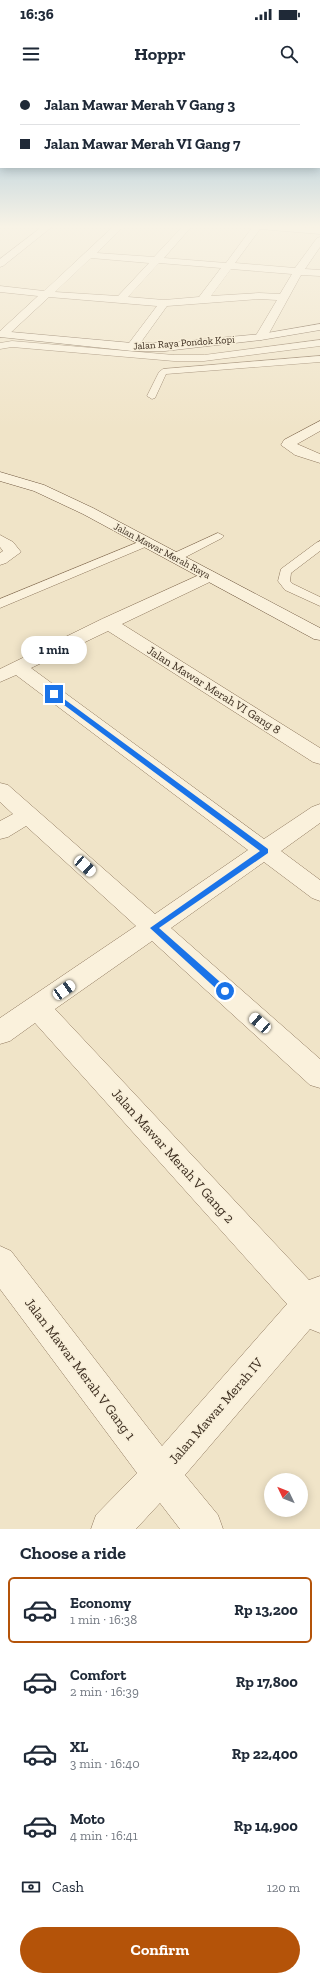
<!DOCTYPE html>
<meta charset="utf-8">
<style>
:root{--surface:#fff;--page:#f2f2f3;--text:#1f2937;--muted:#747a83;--line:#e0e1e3;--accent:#b45309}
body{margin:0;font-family:"Zilla Slab",serif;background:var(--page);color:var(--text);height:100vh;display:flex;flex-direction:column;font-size:15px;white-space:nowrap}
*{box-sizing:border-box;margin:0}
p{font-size:13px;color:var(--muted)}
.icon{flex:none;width:22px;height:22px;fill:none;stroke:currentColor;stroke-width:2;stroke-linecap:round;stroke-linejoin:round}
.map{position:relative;height:1449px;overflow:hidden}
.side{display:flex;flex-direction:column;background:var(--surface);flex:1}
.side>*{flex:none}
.top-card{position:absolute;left:0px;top:0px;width:320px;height:88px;box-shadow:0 2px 10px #0003;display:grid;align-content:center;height:88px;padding:0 20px;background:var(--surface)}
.needle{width:26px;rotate:313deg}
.tools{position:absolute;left:264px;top:1393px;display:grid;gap:8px}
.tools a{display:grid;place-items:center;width:44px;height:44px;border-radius:50%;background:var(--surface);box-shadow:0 2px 10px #0003;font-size:20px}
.end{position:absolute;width:18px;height:18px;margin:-9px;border:5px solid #1a73e8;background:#fff;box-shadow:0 0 0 2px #fff}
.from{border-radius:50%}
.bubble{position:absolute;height:28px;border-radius:14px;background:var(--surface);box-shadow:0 2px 10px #0003;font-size:13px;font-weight:700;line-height:28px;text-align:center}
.car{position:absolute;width:12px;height:24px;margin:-12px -6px;border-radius:5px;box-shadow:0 0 3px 1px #0007;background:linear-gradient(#fff 24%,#345 0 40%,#fff 0 76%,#345 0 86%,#fff 0)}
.top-card b{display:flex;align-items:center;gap:14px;height:38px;font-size:15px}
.top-card b+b{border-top:1px solid var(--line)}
.top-card i{width:10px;height:10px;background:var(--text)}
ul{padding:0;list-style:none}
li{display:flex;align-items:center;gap:12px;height:66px;margin:0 8px 6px;padding:0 12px;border:2px solid transparent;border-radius:6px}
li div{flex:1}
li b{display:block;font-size:15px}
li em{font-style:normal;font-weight:700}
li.active{border-color:var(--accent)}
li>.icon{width:36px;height:36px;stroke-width:1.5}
h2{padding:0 20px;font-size:18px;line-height:48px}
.pay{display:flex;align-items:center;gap:10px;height:44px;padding:0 20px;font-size:15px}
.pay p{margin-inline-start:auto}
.action{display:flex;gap:8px;margin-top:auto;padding:8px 20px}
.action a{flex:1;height:46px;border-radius:24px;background:var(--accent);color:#fff;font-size:16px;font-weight:700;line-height:46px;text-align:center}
.status{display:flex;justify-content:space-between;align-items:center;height:28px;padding:0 20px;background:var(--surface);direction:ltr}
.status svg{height:11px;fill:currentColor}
header{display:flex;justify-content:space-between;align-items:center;height:52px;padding:0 20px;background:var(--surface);font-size:18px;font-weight:700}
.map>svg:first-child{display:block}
</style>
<div class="status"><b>16:36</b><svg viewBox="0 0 49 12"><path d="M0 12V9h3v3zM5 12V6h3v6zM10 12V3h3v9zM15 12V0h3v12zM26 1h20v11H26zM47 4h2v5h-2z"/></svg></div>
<header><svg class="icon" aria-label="menu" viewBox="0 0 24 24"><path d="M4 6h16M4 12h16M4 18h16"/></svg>Hoppr<svg class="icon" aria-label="search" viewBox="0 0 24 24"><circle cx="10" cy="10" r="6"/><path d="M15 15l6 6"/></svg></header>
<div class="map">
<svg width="320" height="1449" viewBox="0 0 320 1449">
<rect width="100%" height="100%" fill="#f0e4c8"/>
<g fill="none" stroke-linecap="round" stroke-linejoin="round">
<!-- lane casing -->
<g stroke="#8d765c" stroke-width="1">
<g id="lane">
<path d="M320,260V266L204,281H174L12,267L0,269V263L12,261L174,275H204Z"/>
<path d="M320,276V282L166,294L155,318L152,319L147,316L159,292L163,289Z"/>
<path d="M218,453L224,456L222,458L178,481H170L168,478L170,475Z"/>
<path d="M146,459L152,463L150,465L0,528V519Z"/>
<path d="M320,461V471L291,493L290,501L293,504L320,517V526L285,510L278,501L281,489L316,463Z"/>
</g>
</g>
<!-- street casing -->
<g stroke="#8d765c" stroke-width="1">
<g id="street">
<path d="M43,146H53L3,186L0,187V179Z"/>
<path d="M114,146H124L97,173L154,177L183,146H192L164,178L226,183L251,149L246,146L320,148V154L260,149L235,183L295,188L317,158L320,157V167L305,189L320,190V196L301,195L267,257L261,260L255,257L277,220L259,219L167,226L136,269L132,271L126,267L157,226L49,217L7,256L0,257V251L38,216L0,212V206L44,211ZM91,178L149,183L118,216L55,212ZM159,183L221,188L199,217L164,220L128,217ZM231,189L292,194L280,214L259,213L211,216Z"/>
<path d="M320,341V351L297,364L320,374V383L295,375L281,365L284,360Z"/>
<path d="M0,455L13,462L21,472L6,483L0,485V473L3,471L0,467Z"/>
<path d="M208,491L214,492L216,496L214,500L122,544L320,668V684L313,682L108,551L31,588L264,759L312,727L320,724V743L281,771L320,800V821L312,818L264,782L171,848L320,979V1008L310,1005L152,861L55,929L309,1200L320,1196V1253L310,1249L185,1395L218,1435L223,1449H180L160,1423L136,1449H91L96,1435L137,1393L0,1209V1166L11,1171L162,1366L287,1224L35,943L10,961L0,964V938L136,846L26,746L8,757L0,759V741L13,734L0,722V703L8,705L155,834L248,770L16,595L0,602V589L102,539Z"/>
</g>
</g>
<!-- secondary casing -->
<g stroke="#6f573f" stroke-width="1">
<g id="secondary">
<path d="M320,244V250L261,260L165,271H132L0,257V251L132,263H165L261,254Z"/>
<path d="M0,392L44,405L93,428L320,548V560L314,559L83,434L34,411L0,401Z"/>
</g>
</g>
<!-- lane -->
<use href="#lane" fill="#faf1dc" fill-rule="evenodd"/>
<!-- street -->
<use href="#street" fill="#faf1dc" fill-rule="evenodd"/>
<!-- secondary -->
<use href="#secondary" fill="#faf1dc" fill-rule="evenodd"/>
</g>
<!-- sky -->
<linearGradient id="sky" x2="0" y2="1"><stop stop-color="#8fbad6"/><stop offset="0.42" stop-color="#f8f3e6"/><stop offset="1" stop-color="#f8f3e6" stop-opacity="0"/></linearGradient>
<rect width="320" height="349" fill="url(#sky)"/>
<!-- route -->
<path fill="#1a73e8" d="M52,613H56L268,769V773L159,848L228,909V914H222L150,848L260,771L52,616Z"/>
<g text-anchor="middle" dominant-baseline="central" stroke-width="3" stroke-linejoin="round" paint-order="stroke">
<!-- far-street labels -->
<g font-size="10" fill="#3d2e20" stroke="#f7eed8">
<text transform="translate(184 263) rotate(-4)">Jalan Raya Pondok Kopi</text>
<text transform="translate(162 471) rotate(28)">Jalan Mawar Merah Raya</text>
</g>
<!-- street labels -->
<g font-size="12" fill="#3d2e20" stroke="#f7eed8">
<text transform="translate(214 610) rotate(32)">Jalan Mawar Merah VI Gang 8</text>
</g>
<!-- near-street labels -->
<g font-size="14" fill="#3d2e20" stroke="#f7eed8">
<text transform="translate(173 1076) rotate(48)">Jalan Mawar Merah V Gang 2</text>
<text transform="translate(80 1289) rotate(53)">Jalan Mawar Merah V Gang 1</text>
<text transform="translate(216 1331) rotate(-49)">Jalan Mawar Merah IV</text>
</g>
</g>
</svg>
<div class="tools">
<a><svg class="needle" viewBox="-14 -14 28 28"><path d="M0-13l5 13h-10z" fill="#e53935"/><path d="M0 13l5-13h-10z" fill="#747a83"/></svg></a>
</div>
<i class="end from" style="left:225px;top:911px"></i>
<i class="end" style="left:54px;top:614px"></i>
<div class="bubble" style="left:21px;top:556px;width:66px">1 min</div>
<i class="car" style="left:85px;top:786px;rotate:132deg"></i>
<i class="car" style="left:64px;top:910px;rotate:56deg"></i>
<i class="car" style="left:260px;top:943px;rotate:311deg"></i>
<div class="top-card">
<b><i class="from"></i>Jalan Mawar Merah V Gang 3</b>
<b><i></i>Jalan Mawar Merah VI Gang 7</b>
</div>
</div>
<section class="side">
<h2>Choose a ride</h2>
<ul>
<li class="active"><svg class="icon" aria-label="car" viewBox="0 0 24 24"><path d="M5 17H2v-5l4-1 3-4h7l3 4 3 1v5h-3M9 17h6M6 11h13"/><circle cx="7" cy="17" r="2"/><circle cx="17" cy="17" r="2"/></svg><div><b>Economy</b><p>1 min · 16:38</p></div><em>Rp 13,200</em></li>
<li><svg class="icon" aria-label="car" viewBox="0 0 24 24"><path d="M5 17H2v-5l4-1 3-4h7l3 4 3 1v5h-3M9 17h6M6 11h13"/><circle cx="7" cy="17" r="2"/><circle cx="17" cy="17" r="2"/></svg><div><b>Comfort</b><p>2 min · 16:39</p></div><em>Rp 17,800</em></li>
<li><svg class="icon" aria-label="car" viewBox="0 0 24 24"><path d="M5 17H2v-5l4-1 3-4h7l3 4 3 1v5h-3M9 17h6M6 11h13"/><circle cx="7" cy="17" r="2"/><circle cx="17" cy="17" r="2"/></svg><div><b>XL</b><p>3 min · 16:40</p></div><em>Rp 22,400</em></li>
<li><svg class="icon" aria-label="car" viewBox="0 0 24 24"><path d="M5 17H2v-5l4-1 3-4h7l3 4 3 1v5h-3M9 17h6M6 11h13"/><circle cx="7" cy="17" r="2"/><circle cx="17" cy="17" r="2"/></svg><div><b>Moto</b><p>4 min · 16:41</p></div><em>Rp 14,900</em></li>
</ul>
<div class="pay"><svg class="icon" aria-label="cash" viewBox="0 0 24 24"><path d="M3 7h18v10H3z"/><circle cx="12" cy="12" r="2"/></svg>Cash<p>120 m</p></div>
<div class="action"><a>Confirm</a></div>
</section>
